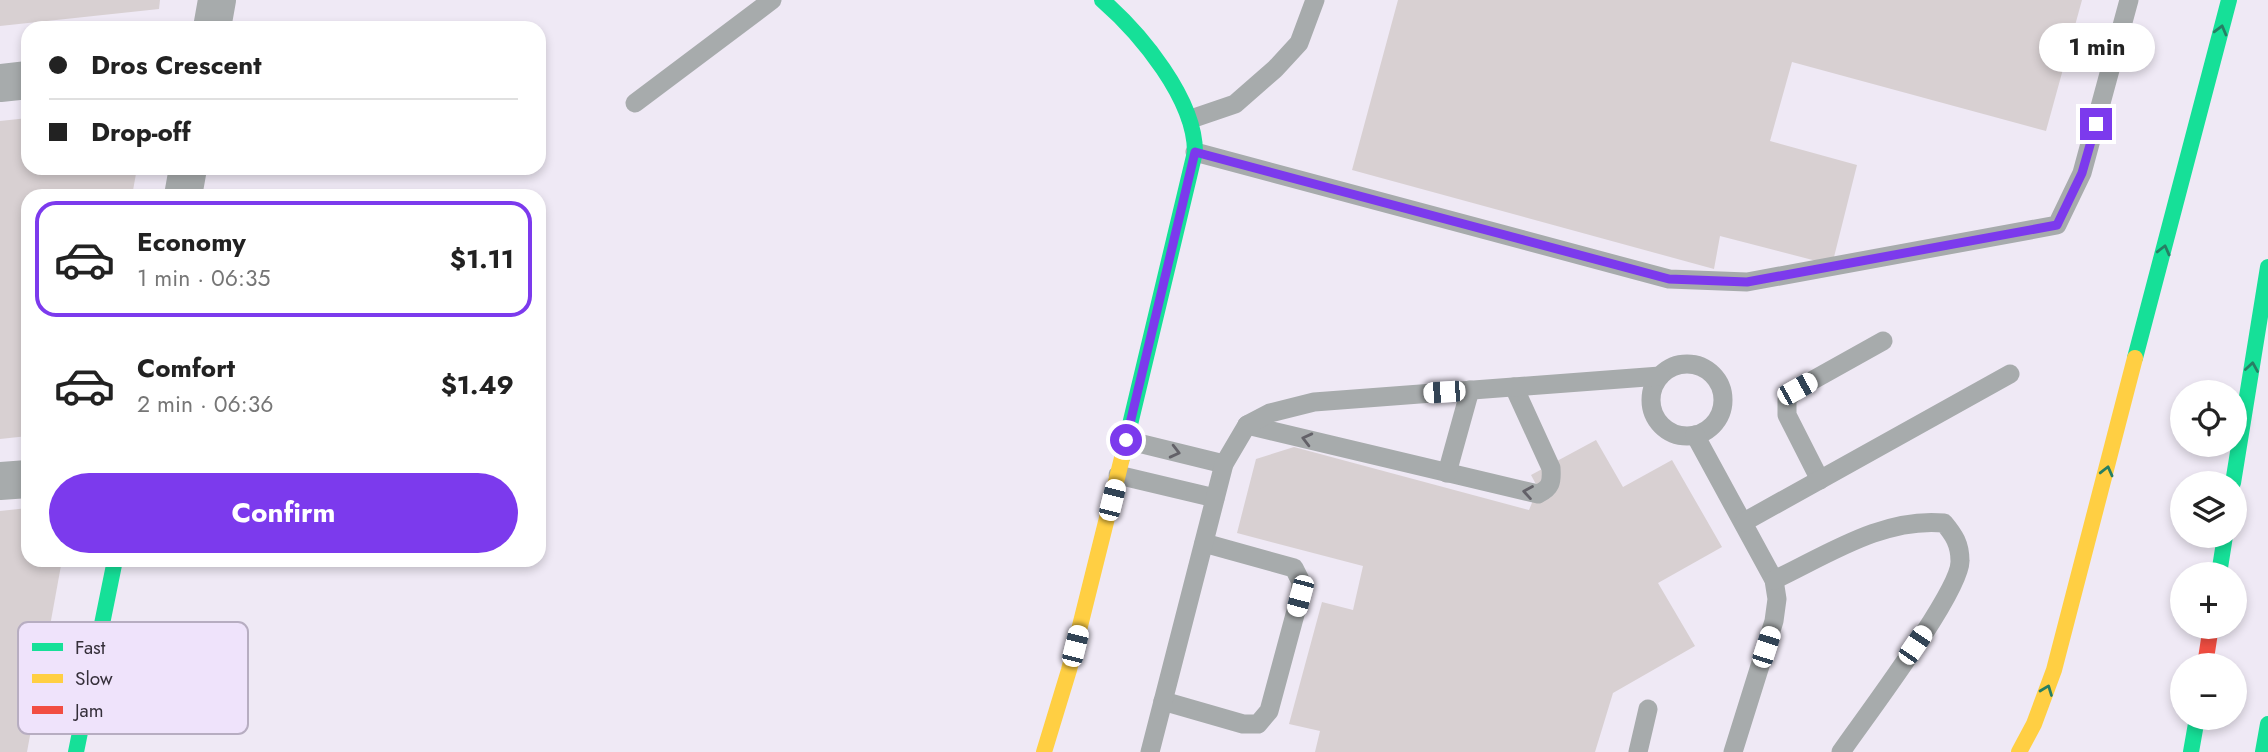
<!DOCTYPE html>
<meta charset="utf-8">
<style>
:root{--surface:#fff;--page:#f6f6f6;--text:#222;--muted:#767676;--line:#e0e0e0;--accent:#7c3aed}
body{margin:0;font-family:Jost,sans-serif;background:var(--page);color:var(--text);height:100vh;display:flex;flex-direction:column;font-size:26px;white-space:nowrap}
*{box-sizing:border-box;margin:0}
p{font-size:23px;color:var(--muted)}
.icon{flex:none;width:38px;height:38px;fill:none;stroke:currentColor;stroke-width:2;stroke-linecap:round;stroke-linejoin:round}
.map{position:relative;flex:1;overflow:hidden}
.details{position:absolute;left:21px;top:189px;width:525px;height:378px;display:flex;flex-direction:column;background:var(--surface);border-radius:21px;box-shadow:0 4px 10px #0003}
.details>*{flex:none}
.guide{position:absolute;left:21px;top:21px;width:525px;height:154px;border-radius:21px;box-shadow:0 4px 10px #0003;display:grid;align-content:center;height:154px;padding:0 28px;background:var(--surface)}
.buttons{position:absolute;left:2170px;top:380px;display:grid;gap:14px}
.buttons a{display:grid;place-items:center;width:77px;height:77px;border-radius:50%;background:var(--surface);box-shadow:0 4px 10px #0003;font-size:35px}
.end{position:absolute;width:32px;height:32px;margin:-16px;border:9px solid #7c3aed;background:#fff;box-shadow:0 0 0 4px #fff}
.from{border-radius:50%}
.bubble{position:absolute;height:49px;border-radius:24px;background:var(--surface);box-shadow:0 4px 10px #0003;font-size:23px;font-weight:700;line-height:49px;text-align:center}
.car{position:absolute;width:21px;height:42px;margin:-21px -10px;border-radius:9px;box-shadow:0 0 5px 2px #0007;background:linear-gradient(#fff 24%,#345 0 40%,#fff 0 76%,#345 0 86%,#fff 0)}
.guide b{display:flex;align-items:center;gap:24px;height:66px;font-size:26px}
.guide b+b{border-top:2px solid var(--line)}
.guide i{width:18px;height:18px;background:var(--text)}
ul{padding:12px 0 0;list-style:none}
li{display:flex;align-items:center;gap:21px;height:116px;margin:0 14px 10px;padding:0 14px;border:4px solid transparent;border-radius:21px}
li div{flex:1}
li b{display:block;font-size:26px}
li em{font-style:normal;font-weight:700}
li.on{border-color:var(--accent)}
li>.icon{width:63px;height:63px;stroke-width:1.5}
.cta{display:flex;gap:14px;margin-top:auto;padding:14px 28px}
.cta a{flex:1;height:80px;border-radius:42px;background:var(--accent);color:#fff;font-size:28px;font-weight:700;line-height:80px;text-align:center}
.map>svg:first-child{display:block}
</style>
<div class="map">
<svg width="2268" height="752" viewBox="0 0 2268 752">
<rect width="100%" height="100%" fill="#efe9f5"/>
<!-- building -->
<g fill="#d8d0d2">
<path d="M0,0H160L159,9L0,26Z"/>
<path d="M1398,0H2082L2046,131L1792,62L1770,141L1857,165L1832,265L1720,236L1714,269L1352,170Z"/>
<path d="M28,118V168H137L132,196H28V436L0,439V121Z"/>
<path d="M1596,440L1623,487L1672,460L1722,547L1658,583L1695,646L1613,693L1595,752H1315L1320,731L1289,724L1322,602L1353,610L1363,566L1237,533L1256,459L1294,447L1529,510L1538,488L1531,475Z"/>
<path d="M28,508V560H62L27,752H0V511Z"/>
</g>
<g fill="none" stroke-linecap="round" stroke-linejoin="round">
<!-- lane -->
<g stroke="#a7abac" stroke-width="19">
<path d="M635,103L772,0"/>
<path d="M1191,119L1235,104L1275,69L1299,43L1315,0"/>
<path d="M1195,152L1669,279L1747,282L2057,225L2082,173L2129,0"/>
<circle cx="1687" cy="400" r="36"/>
<path d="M1247,425L1538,494C1551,488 1552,482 1551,468L1514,387"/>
<path d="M1695,435L1774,580L1777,599L1774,621L1733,752"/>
<path d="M1126,440L1224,464"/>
<path d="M1447,473L1470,390"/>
<path d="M1118,475L1215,498"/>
<path d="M1820,480L1787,415V399L1797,389L1883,341"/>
<path d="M1744,522L2010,374"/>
<path d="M1774,580C1827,555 1883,517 1944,523C1954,535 1960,544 1960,561C1961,591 1863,720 1841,752"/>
<path d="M1163,701L1243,724H1258L1269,711L1300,596L1301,582L1294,568L1204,543"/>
<path d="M1150,752L1224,464L1247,425L1270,413L1314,402L1660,376"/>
<path d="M1638,752L1648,709"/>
</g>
<!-- street -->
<g stroke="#a7abac" stroke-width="38">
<path d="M212,28L217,0"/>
<path d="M0,83L28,80"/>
<path d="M183,196L188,168"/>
<path d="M0,481L28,479"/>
</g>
<!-- fast -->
<g stroke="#16e098" stroke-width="16">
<path d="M1102,0C1141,34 1195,99 1195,152L1122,458"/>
<path d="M2135,358L2229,0"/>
<path d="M2233,483L2268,267"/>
<path d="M2219,574L2225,536"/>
<path d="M76,752L115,560"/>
<path d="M2191,752L2197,718"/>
<path d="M2263,752L2268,724"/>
</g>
<!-- slow -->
<g stroke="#ffcf43" stroke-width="16">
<path d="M1044,752L1069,670L1122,458"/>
<path d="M2019,752L2034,724L2054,670L2135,358"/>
</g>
<!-- jam -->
<path stroke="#f24e42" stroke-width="16" d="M2205,665L2211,626"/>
</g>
<!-- one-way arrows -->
<defs><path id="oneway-chevron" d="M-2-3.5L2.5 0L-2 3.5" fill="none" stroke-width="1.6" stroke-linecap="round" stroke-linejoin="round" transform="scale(1.75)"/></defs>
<g stroke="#277f64">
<use href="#oneway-chevron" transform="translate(2221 30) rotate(-75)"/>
<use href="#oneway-chevron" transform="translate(2164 250) rotate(-76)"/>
<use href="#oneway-chevron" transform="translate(2252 367) rotate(-81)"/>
<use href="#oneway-chevron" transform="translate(2107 471) rotate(-76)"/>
<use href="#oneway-chevron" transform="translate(2047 690) rotate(-69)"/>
</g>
<g stroke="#636168">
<use href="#oneway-chevron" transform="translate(1307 439) rotate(-166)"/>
<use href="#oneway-chevron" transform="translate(1175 452) rotate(14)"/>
<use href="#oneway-chevron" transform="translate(1528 492) rotate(-170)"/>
</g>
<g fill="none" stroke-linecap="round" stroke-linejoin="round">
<!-- route -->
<path stroke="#7c3aed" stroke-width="9" d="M1126,440L1195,152L1669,279L1747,282L2057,225L2082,173L2096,124"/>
</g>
<!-- legend -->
<rect x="18" y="622" width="230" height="112" rx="10" fill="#efe3fb" stroke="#b7adc1" stroke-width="2"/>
<rect x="32" y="643" width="31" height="8" fill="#16e098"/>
<rect x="32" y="674" width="31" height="9" fill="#ffcf43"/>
<rect x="32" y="706" width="31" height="8" fill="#f24e42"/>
<g font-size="19" fill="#352f3a">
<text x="75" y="654">Fast</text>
<text x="75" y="685">Slow</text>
<text x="75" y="717">Jam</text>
</g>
</svg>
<div class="buttons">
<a><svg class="icon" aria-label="locate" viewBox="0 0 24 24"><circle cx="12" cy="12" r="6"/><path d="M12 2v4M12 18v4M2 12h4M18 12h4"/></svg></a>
<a><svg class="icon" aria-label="layers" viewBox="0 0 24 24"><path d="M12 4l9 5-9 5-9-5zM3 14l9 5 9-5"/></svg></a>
<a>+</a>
<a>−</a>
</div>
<i class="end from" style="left:1126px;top:440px"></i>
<i class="end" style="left:2096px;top:124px"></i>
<div class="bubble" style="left:2039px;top:23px;width:116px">1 min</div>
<i class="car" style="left:1797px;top:389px;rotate:61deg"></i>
<i class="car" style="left:1444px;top:392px;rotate:266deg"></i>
<i class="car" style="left:1112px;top:500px;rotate:14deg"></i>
<i class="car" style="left:1300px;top:596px;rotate:195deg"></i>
<i class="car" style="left:1915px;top:645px;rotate:34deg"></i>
<i class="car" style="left:1075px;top:646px;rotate:14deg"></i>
<i class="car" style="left:1766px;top:647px;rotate:18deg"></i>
<div class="guide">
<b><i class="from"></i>Dros Crescent</b>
<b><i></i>Drop-off</b>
</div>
<section class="details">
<ul>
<li class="on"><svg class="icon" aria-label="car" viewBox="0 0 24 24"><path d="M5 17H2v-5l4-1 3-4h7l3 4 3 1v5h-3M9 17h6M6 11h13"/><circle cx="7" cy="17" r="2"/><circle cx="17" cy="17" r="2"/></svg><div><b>Economy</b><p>1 min · 06:35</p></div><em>$1.11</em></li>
<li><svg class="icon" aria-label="car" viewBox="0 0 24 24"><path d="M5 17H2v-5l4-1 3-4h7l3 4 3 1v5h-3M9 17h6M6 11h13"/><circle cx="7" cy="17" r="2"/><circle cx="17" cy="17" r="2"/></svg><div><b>Comfort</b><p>2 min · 06:36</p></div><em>$1.49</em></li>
</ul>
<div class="cta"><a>Confirm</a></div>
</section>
</div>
